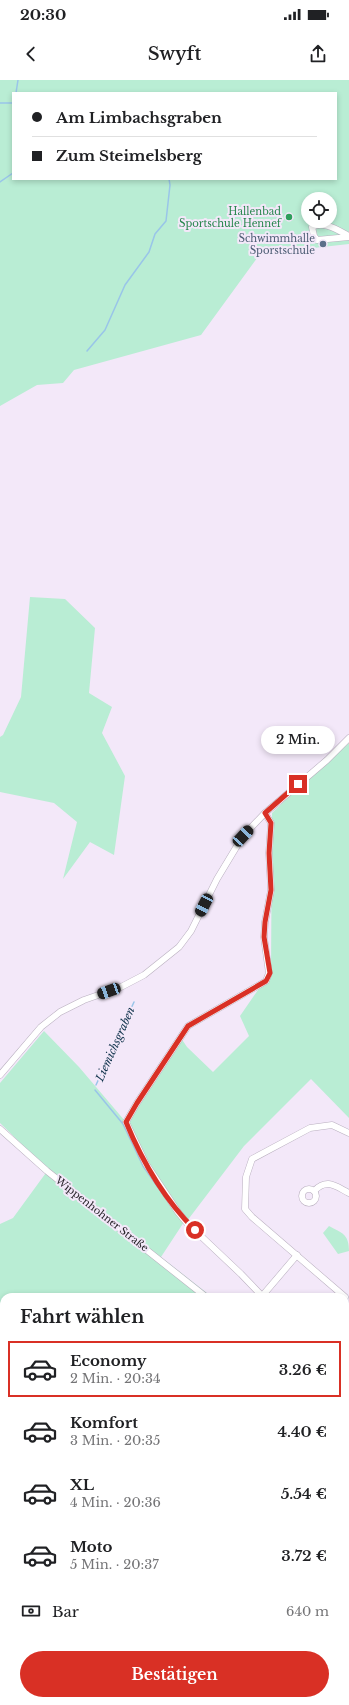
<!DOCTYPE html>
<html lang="de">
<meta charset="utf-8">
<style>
:root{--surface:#fff;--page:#f2f2f2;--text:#202124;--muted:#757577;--line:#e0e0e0;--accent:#d93025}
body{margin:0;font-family:"Libre Baskerville",serif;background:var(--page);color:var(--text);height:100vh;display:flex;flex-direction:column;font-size:15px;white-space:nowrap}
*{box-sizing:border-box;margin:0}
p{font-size:13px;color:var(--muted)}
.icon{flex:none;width:22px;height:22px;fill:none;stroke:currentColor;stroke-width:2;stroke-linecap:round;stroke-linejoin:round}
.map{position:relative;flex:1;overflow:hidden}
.panel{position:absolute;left:0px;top:1213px;width:349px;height:412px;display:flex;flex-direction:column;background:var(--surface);border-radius:12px 12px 0 0;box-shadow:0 2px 6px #0003}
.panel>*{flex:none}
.banner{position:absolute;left:12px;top:12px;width:325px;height:88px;border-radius:0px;box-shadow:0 2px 6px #0003;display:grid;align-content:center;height:88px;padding:0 20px;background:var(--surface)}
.controls{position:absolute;left:301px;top:112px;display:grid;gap:8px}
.controls a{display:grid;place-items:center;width:36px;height:36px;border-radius:50%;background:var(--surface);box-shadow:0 2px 6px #0003;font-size:20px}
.end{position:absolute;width:18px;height:18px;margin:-9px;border:5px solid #d93025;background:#fff;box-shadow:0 0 0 2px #fff}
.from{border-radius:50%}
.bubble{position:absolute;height:28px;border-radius:14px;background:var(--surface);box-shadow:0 2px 6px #0003;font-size:13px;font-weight:600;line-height:28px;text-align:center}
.car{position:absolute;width:12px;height:24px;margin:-12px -6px;border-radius:5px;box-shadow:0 0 3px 1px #0007;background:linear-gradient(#222 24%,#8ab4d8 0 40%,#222 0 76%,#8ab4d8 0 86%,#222 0)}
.banner b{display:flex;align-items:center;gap:14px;height:38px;font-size:15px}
.banner b+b{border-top:1px solid var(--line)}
.banner i{width:10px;height:10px;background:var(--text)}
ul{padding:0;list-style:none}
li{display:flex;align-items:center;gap:12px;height:56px;margin:0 8px 6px;padding:0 12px;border:2px solid transparent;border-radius:0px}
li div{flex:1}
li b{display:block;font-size:15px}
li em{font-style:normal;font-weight:600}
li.on{border-color:var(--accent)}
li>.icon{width:36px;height:36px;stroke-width:1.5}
h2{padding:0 20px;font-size:18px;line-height:48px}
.pay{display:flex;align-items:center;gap:10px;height:44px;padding:0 20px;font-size:15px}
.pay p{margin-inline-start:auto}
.action{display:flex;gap:8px;margin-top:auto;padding:8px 20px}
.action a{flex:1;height:46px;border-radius:24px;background:var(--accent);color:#fff;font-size:16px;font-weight:600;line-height:46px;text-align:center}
.status{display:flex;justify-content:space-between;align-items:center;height:28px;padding:0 20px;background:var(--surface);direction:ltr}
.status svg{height:11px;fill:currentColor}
header{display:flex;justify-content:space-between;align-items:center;height:52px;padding:0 20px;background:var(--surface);font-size:18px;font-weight:600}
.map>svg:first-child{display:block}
</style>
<div class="status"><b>20:30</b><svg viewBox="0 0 49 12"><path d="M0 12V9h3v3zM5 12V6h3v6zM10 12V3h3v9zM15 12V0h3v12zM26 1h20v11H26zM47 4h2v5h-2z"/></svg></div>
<header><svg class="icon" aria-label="back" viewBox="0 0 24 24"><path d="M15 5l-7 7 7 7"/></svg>Swyft<svg class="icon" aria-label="share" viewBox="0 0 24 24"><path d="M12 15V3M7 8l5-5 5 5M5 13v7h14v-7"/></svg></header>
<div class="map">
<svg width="349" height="1625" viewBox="0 0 349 1625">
<rect width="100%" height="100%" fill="#f3e8f9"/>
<!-- green -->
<g fill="#b9edd4" fill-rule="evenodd">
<path d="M0,0H349V164L260,174L201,255L74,290L63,303L37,305L0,326ZM13,13H336V99H13ZM308,119H330V141H308Z"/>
<path d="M30,517L65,519L95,548L89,613L112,627L102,653L125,696L114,775L90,762L63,799L77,742L54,723L0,712V657L3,655L21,617Z"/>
<path d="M349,663V1038L311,999L244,1066L187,1141L184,1142L161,1177L212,1217H4V1451L0,1450V1144L13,1138L48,1090L0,1043V1003L44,951L79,987L125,1041L181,958L187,967L213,992L249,956L240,936L271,891L272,733L300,706Z"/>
<path d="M329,1146C342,1153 349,1154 349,1171L338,1174L323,1153Z"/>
<path d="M349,1434V1576L345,1578V1437Z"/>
<path d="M0,1596L4,1597V1621H93L94,1625H0Z"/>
<path d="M234,1621H314L304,1625H231Z"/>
</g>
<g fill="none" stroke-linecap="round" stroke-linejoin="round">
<!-- stream -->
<g stroke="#99c5e9" stroke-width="1.5">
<path d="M16,13L18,0"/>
<path d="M0,23H13"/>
<path d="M0,102L13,93"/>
<path d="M87,271L105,250L125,205L149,172L155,154L166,141L170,105L169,99"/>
<path d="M96,1005L134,922"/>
<path d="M95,1010L123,1044L143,1086L167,1120"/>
<path d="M0,1457L4,1458"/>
<path d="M90,1621L92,1625"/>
</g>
<!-- river -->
<g stroke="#99c5e9" stroke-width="10">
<path d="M345,1567L349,1566"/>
<path d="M0,1607L4,1608"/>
<path d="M51,1621L58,1625"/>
<path d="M281,1621L299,1622L302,1621"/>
<path d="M247,1625L254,1621"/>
</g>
<!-- street casing -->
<g stroke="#b9afbf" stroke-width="7">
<g id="street">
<path d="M349,156C339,151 323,140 312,147L314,156L317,160L349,157"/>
<path d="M0,995L41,947L60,932L84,920L121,907L144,895L179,867L191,851L217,799L243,756L265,733L327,680L349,658"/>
<path d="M0,1049L47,1091L206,1217"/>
<circle cx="309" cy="1116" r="7"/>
<path d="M314,1111C327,1098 335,1106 349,1113"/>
<path d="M263,1215L297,1175"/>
<path d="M263,1217L241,1194L187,1143L178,1132L146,1084L126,1042L137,1023L188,946L266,901L269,893L264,857L265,842L271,810L269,773L271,743L265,733"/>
<path d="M345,1217L252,1137L245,1129L246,1097L252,1079L310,1048L332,1045L349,1053"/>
<path d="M345,1328L349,1332"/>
<path d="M0,1472L4,1474"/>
<path d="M0,1517H4"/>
</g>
</g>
<!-- secondary casing -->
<g stroke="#b9afbf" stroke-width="9">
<g id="secondary">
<path d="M345,1427L349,1424"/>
<path d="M0,1588H4"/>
</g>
</g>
<!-- street -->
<use href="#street" stroke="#fff" stroke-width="6"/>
<!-- secondary -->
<use href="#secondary" stroke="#fff" stroke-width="8"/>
</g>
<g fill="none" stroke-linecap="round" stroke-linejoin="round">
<!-- route -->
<path stroke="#d93025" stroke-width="5" d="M195,1150C165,1120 142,1081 126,1042L137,1023L188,946L266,901L270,893L264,857L265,842L271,810L269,773L271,743L265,733L298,704"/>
</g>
<!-- markers -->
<circle fill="#2e9e5b" stroke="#f3e8f9" stroke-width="1.5" cx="289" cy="137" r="4"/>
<circle fill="#5c6f8a" stroke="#f3e8f9" stroke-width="1.5" cx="323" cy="164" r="4"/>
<g text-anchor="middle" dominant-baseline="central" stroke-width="4" stroke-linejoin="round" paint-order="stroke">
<!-- leisure labels -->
<g font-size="10" fill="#27864d" stroke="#f3e8f9" text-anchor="end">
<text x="281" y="131">Hallenbad<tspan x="281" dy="12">Sportschule Hennef</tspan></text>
</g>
<!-- service labels -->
<g font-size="10" fill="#4e5e75" stroke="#f3e8f9" text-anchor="end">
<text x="315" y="158">Schwimmhalle<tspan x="315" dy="12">Sporstschule</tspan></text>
</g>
<!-- street labels -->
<g font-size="10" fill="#272329" stroke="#f3e8f9">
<text transform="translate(102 1134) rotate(38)">Wippenhohner Straße</text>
</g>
<!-- water labels -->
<g font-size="11" font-style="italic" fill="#0f324b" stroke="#f3e8f9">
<text transform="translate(115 964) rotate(-66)">Liemichsgraben</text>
</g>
</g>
</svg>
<div class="controls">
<a><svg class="icon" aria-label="locate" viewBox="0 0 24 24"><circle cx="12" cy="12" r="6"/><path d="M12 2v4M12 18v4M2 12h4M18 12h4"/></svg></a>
</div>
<i class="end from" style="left:195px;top:1150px"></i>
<i class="end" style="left:298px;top:704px"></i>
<div class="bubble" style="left:261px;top:646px;width:74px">2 Min.</div>
<i class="car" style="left:243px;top:756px;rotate:43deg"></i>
<i class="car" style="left:204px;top:825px;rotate:207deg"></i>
<i class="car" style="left:109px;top:911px;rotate:250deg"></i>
<div class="banner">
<b><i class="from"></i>Am Limbachsgraben</b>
<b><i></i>Zum Steimelsberg</b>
</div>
<section class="panel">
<h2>Fahrt wählen</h2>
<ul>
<li class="on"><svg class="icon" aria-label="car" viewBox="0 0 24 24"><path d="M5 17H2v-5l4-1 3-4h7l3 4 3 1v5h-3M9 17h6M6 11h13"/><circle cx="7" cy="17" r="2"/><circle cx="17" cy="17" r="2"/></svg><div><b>Economy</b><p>2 Min. · 20:34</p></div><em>3.26 €</em></li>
<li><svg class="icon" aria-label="car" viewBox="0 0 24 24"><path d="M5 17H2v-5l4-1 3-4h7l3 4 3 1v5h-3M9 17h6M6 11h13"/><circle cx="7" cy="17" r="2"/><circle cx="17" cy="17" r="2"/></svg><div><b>Komfort</b><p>3 Min. · 20:35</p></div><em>4.40 €</em></li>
<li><svg class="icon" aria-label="car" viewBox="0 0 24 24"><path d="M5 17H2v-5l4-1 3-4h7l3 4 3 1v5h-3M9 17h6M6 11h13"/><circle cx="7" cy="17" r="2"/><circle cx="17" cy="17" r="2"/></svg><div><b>XL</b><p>4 Min. · 20:36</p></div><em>5.54 €</em></li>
<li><svg class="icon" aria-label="car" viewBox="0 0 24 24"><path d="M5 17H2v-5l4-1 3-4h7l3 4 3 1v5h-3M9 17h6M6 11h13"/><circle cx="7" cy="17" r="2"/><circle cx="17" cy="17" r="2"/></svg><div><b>Moto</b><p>5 Min. · 20:37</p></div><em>3.72 €</em></li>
</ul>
<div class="pay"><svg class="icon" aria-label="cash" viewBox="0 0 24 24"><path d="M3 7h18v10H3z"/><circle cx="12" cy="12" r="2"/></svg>Bar<p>640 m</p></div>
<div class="action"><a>Bestätigen</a></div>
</section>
</div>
